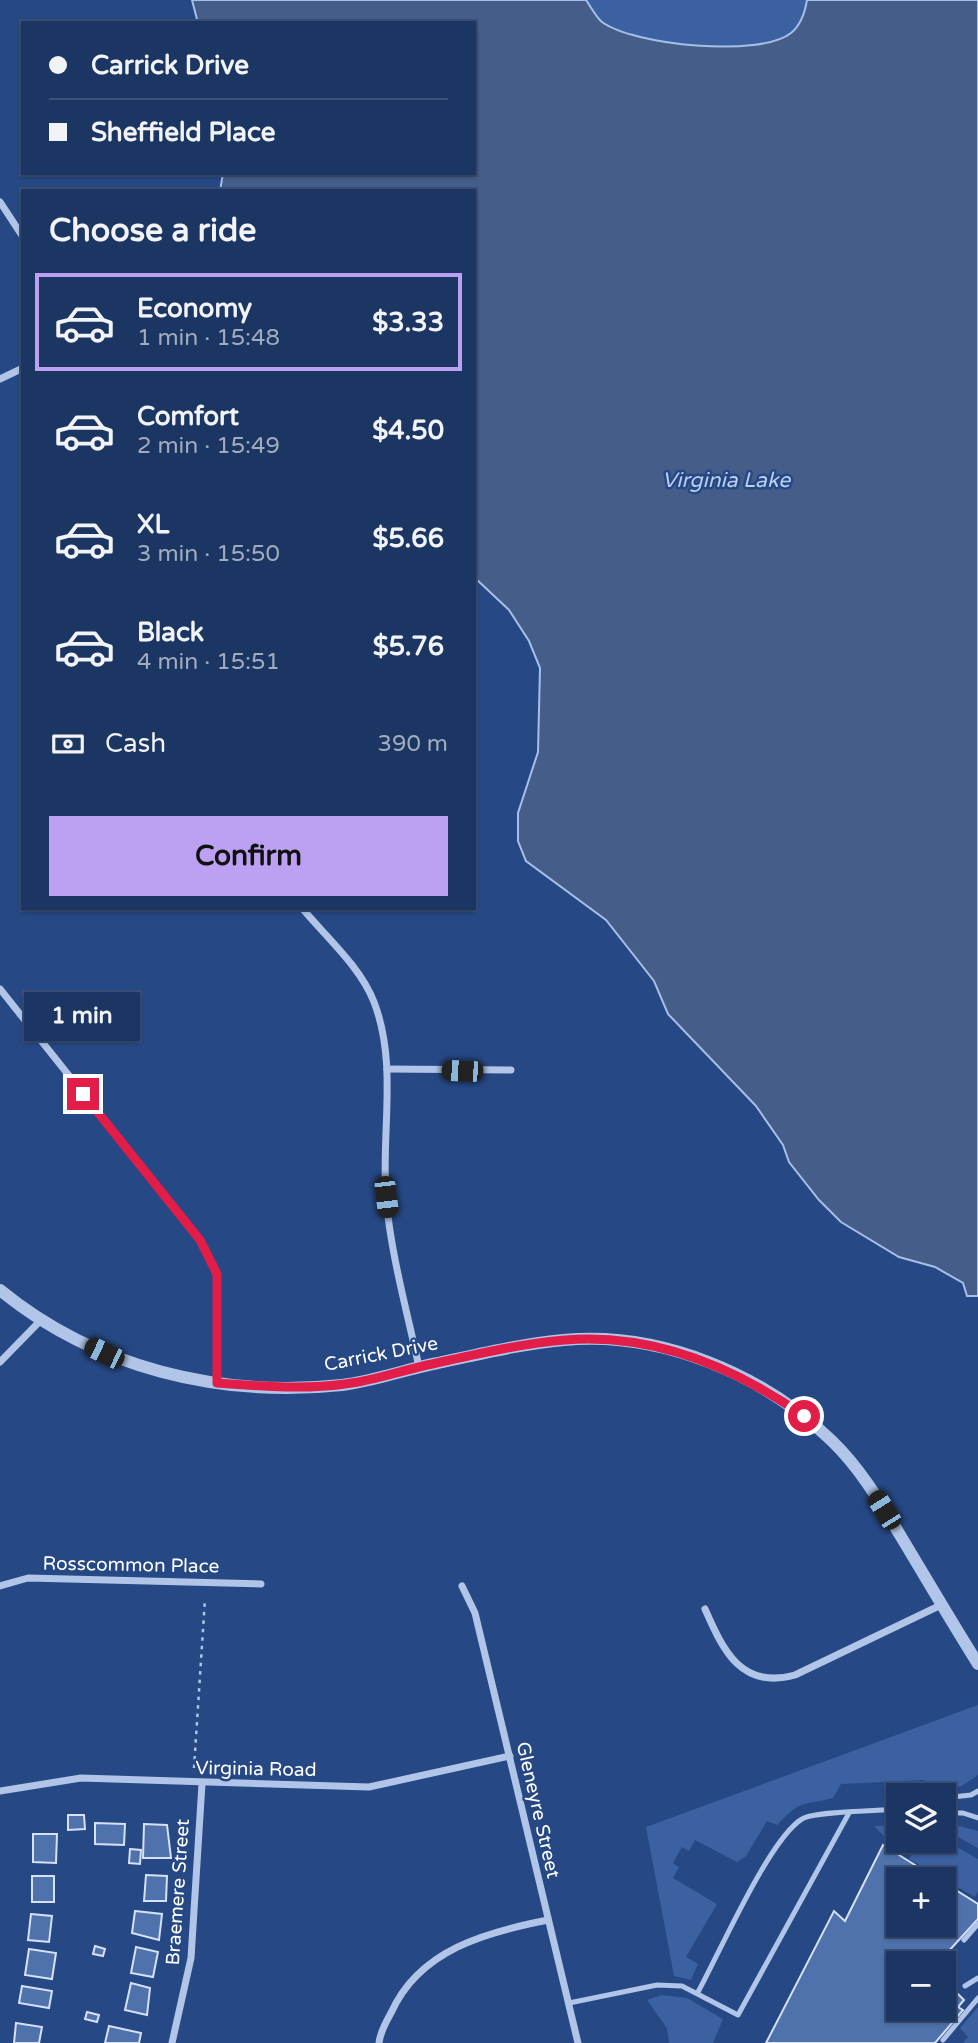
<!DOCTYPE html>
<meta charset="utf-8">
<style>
:root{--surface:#1c3663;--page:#253e69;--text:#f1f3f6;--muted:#a0abbe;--line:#3a5078;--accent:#bca0f2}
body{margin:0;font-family:"Varela Round",sans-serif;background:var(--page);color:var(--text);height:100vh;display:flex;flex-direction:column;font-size:26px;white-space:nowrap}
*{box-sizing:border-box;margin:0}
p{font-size:23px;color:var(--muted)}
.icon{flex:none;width:38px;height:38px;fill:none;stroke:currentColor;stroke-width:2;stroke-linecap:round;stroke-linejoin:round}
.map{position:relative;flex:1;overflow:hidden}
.side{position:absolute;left:21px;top:189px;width:455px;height:721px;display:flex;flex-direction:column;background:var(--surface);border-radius:0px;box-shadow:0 2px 5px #0004,0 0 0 2px var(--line)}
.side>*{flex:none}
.hud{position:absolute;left:21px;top:21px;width:455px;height:154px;border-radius:0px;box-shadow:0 2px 5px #0004,0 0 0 2px var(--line);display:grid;align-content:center;height:154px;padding:0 28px;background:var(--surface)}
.fabs{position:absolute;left:886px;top:1783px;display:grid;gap:14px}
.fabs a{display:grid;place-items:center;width:70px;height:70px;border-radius:0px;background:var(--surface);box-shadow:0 2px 5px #0004,0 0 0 2px var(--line);font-size:35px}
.end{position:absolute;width:32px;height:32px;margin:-16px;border:9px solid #e11d48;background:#fff;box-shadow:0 0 0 4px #fff}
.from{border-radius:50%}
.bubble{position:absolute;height:49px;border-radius:0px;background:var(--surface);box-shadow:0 2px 5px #0004,0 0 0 2px var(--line);font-size:23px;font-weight:800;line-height:49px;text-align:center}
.car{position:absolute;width:21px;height:42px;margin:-21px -10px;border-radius:9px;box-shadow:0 0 5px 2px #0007;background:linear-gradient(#222 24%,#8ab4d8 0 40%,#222 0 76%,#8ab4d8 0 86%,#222 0)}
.hud b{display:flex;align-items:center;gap:24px;height:66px;font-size:26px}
.hud b+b{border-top:2px solid var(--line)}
.hud i{width:18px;height:18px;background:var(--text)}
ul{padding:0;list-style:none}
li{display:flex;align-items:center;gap:21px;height:98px;margin:0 14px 10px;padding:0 14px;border:4px solid transparent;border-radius:0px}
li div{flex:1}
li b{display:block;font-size:26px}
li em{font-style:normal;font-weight:800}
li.on{border-color:var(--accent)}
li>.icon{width:63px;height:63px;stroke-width:1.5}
h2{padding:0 28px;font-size:32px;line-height:84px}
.pay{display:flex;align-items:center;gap:18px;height:77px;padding:0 28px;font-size:26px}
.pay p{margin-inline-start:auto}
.action{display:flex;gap:14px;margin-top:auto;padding:14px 28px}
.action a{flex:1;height:80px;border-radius:0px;background:var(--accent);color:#111;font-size:28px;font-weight:800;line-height:80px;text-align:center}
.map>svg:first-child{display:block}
</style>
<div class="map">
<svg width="978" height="2043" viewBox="0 0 978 2043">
<rect width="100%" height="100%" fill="#264884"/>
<!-- green -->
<g fill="#3b61a1">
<path d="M586,0H807C805,12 801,25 791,33C760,58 633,45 602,22C596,17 591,7 586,0Z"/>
<path d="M978,1705V1775L962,1786L949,1788V1792L928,1793L924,1780L841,1784L833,1798C801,1806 802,1799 777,1825L767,1821L746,1856L737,1862L695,1840L689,1851L682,1847L673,1863L679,1867L673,1878L717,1904L686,1957L698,1964L691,1980L674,1976L646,1827Z"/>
<path d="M943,1822L978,1831V1848L943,1829Z"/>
<path d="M898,1825V1841H916L910,1852L886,1838L874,1826Z"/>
<path d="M943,1839L978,1859V1891L975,1897L909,1859L920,1841Z"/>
<path d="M662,1995L687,1998L723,2019L713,2043H669L667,2028L647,2000Z"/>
<path d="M978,2007V2043H963L968,2037L960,2028Z"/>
</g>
<!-- water -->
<path fill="#455d89" stroke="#a5bfe8" stroke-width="2" d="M192,0H586C591,7 596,17 602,22C633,45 760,58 791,33C801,25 805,12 807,0H978V1296H967L963,1283L935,1267L899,1257L841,1222L819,1200L789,1162L783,1145L756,1106L668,1014L654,981L606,920L526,861L518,841V813L538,752L540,668L529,641L509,610L474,577V191H220L223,173H474V23H198Z"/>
<!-- building -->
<g fill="#4f71ac" stroke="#d4e1f6" stroke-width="2">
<path d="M68,1815H84L85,1829L68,1830Z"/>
<path d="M95,1823L125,1824L124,1845L95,1844Z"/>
<path d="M144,1824L167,1825L171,1858H143Z"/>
<path d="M33,1834H57L56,1863L33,1862Z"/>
<path d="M883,1845L939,1880H898V1925H943V1882L978,1904V1919L937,1964H898V2009H943V1979L964,2000L958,2007L963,2010L935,2043H766L834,1911L845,1921Z"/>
<path d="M130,1849L141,1850L140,1864L129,1863Z"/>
<path d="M146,1875L167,1876L166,1901H144Z"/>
<rect x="32" y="1876" width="22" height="26"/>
<path d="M135,1911L162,1914L159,1940L132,1933Z"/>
<path d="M31,1914L52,1916L49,1942L28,1940Z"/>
<path d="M95,1946L105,1949L103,1956L93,1954Z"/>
<path d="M136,1947L158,1952L153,1977L131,1973Z"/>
<path d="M29,1949L56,1953L52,1979L25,1975Z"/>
<path d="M131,1983L150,1988L147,2015L125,2010Z"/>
<path d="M22,1986L52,1991L49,2008L19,2003Z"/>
<path d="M87,2012L99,2015L97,2022L85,2019Z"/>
<path d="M16,2023L42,2027L39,2043H14Z"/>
<path d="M109,2026L141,2033L139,2043H105Z"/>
</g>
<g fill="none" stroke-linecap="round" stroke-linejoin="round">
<!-- path -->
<path stroke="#b0c5e7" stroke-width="2.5" stroke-dasharray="3.5 5" stroke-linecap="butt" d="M194,1768L205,1599"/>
<!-- service -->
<g stroke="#b0c5e7" stroke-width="5">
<path d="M943,1798L971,1795L978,1791"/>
<path d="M943,1813H963L978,1818"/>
<path d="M964,1940L978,1924"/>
<path d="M965,1986L978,1978"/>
<path d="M698,1992C719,1954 769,1839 802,1819C814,1811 880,1811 898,1809"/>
<path d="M569,2003L657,1985L682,1986L738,2015L849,1813"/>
<path d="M943,2040L978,1998"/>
</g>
<!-- minor -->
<g stroke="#b0c5e7" stroke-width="7">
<path d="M0,202L23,237"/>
<path d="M0,379L23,368"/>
<path d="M302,908C326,937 360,966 374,1002C398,1064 381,1133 386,1198C391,1255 407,1311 419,1367"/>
<path d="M0,989L200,1240L217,1274V1383"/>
<path d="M387,1069L511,1070"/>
<path d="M0,1362L40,1321"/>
<path d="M0,1586L28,1578L261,1584"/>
<path d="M462,1586L475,1613L578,2043"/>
<path d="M705,1609C723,1650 741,1690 795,1675L941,1605"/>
<path d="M0,1791L81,1778L369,1787L510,1756"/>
<path d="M172,2043L191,1958L202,1784"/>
<path d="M379,2043C380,2032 386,2022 391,2013C419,1950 486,1932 548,1920"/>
</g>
<!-- tertiary -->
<path stroke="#b0c5e7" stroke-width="12" d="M0,1290C95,1368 220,1398 342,1385C375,1381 406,1369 438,1363C480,1354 521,1344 564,1340C661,1331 763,1374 832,1441C860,1468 880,1502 900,1535C926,1578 951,1621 978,1664"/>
</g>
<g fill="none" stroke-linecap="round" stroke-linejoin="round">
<!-- route -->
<path stroke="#e11d48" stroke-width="9" d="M83,1094L200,1240L217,1274V1383C259,1386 303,1390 345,1384C372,1381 397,1372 423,1366C469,1356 517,1344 565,1340C652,1333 734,1367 804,1416"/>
</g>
<g text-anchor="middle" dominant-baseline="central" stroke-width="5" stroke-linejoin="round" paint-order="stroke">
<!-- street labels -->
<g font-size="19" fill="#fff" stroke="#264884">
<text transform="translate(381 1354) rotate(-11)">Carrick Drive</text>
<text transform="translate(131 1565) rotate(1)">Rosscommon Place</text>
<text transform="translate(256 1769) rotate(1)">Virginia Road</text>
<text transform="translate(538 1810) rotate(77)">Gleneyre Street</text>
<text transform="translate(178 1892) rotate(-86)">Braemere Street</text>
</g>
<!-- water labels -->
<g font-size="21" font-style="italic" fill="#bccfef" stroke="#264884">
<text x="726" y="480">Virginia Lake</text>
</g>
</g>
</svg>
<div class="fabs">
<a><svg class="icon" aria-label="layers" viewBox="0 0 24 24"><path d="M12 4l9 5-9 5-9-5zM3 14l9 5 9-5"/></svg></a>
<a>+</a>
<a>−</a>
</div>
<i class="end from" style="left:804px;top:1416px"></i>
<i class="end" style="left:83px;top:1094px"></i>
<div class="bubble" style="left:24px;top:992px;width:116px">1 min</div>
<i class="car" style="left:462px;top:1071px;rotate:272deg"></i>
<i class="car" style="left:386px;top:1197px;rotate:173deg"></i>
<i class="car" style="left:104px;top:1353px;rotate:296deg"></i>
<i class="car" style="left:884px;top:1510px;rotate:328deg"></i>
<div class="hud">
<b><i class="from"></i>Carrick Drive</b>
<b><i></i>Sheffield Place</b>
</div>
<section class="side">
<h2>Choose a ride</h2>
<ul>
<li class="on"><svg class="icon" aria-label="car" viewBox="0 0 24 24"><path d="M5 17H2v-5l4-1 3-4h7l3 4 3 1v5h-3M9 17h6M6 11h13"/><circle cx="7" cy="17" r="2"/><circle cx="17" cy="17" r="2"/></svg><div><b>Economy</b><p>1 min · 15:48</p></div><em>$3.33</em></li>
<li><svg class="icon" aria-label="car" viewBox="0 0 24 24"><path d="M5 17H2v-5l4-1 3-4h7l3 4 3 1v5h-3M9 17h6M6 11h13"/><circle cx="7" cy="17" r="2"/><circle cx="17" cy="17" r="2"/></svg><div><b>Comfort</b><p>2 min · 15:49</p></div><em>$4.50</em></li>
<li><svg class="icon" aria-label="car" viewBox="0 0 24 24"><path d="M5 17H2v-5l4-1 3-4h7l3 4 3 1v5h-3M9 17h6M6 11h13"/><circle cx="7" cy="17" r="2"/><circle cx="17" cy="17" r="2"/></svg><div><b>XL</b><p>3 min · 15:50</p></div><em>$5.66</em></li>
<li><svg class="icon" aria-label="car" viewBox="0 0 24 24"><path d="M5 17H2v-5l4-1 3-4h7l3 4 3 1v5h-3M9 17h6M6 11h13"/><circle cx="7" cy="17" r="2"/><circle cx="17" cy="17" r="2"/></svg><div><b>Black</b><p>4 min · 15:51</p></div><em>$5.76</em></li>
</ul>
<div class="pay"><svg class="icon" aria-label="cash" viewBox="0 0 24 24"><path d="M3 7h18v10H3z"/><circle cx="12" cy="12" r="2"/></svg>Cash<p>390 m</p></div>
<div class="action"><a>Confirm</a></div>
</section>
</div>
